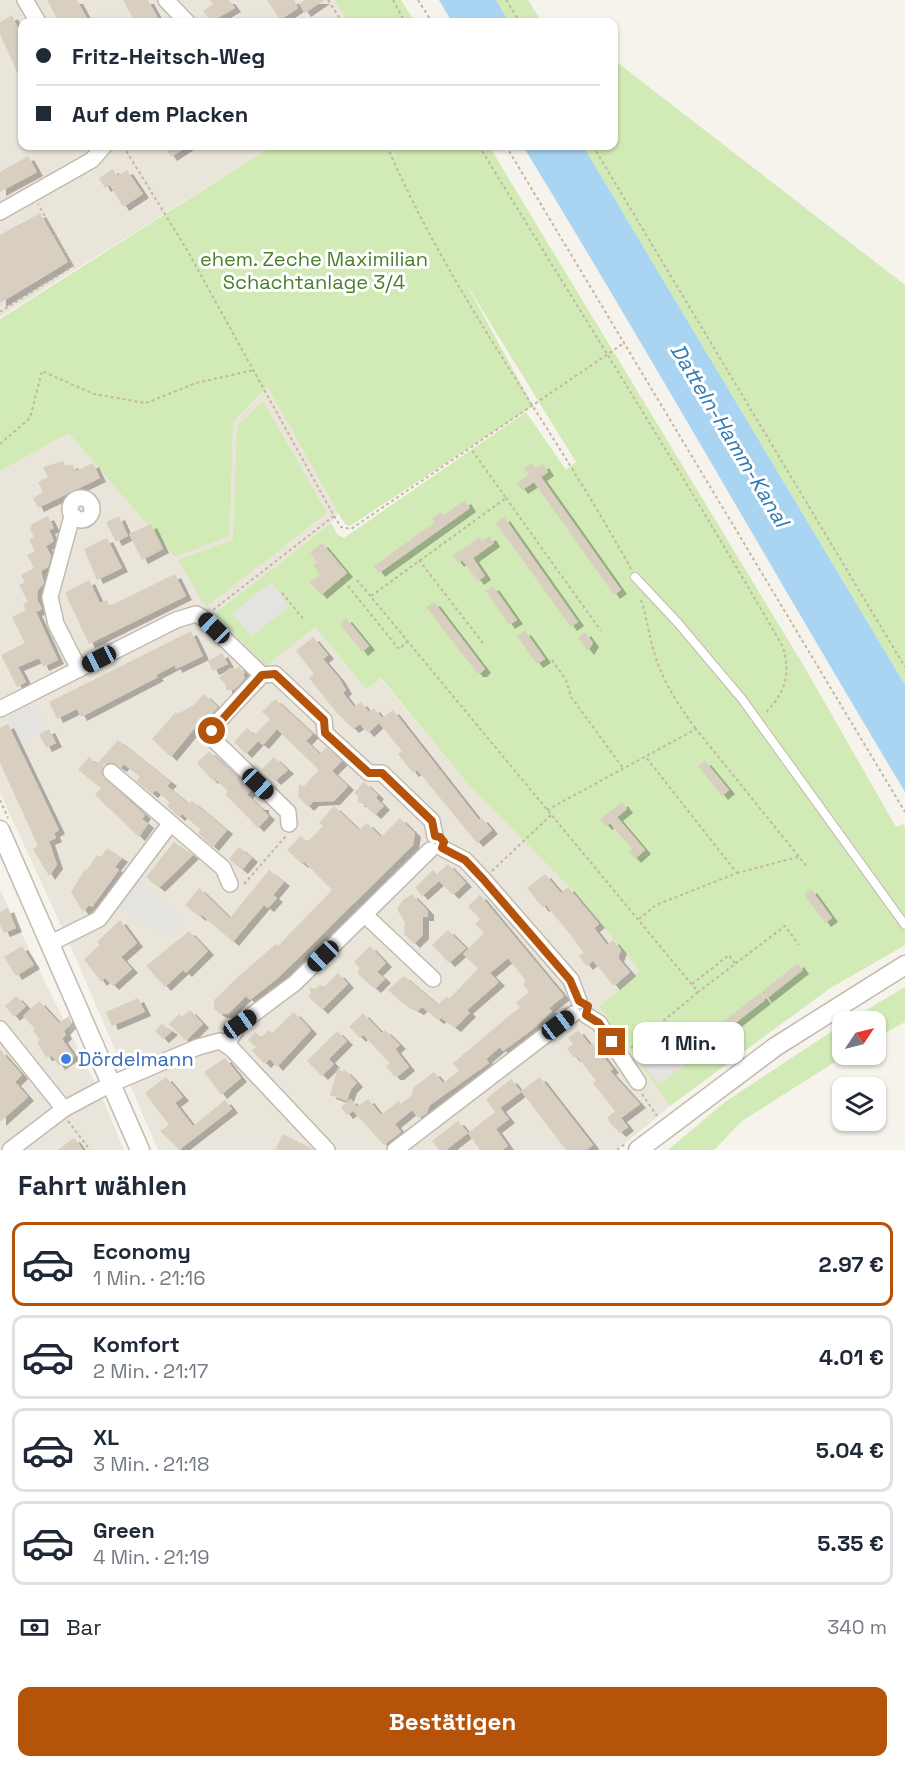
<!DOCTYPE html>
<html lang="de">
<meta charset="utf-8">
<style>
:root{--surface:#fff;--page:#f2f2f3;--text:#1f2937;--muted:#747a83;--line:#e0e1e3;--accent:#b45309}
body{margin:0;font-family:"Space Grotesk",sans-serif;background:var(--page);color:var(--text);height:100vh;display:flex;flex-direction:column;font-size:22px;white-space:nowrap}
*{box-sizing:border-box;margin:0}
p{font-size:20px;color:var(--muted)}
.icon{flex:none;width:33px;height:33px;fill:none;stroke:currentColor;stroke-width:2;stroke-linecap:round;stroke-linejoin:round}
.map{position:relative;height:1150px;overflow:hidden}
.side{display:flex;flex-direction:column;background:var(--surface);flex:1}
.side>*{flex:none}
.hud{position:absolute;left:18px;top:18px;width:600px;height:132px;border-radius:12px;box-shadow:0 2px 4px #0004;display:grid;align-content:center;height:132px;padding:0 18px;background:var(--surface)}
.needle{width:39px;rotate:55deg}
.controls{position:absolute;left:832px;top:1011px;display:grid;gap:12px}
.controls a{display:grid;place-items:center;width:54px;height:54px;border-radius:12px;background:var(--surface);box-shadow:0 2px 4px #0004;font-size:30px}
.end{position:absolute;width:27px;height:27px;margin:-14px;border:8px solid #b45309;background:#fff;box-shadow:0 0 0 3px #fff}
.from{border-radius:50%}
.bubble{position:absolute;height:42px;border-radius:12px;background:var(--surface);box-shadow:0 2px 4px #0004;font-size:20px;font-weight:600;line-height:42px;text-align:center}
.car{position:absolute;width:18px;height:36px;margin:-18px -9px;border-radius:8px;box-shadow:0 0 4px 2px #0007;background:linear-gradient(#222 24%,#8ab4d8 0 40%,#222 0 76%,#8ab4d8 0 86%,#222 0)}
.hud b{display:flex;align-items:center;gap:21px;height:57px;font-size:22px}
.hud b+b{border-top:2px solid var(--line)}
.hud i{width:15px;height:15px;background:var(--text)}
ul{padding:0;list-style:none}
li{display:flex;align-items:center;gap:18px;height:84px;margin:0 12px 9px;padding:0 6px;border:3px solid var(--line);border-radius:12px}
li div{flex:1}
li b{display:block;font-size:22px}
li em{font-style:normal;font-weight:600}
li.active{border-color:var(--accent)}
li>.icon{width:54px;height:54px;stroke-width:1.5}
h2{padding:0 18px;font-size:27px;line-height:72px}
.pay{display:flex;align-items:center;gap:15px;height:66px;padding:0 18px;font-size:22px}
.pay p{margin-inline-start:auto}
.action{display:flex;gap:12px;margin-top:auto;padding:12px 18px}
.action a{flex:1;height:69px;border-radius:12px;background:var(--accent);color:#fff;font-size:24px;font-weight:600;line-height:69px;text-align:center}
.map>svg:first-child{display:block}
</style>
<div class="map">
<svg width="905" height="1150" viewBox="0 0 905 1150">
<defs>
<filter id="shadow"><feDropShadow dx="6" dy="4" stdDeviation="0" flood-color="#0004"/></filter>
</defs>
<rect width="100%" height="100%" fill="#f6f3ec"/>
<!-- residential -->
<g fill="#eae5da">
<path d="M0,0H335L347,22H22V146H272L0,317Z"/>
<path d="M269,387L338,513L331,523L214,614L315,627L366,689L380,678L467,783L576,894L640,971L599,1007L670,1106L617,1150H158L71,947L0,793V471L69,433L230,536L233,422Z"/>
<path d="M0,890L104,1102L124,1150H0Z"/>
</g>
<!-- green -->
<g fill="#d2eab5">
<path d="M335,0H401L415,22H347Z"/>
<path d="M496,0H528L542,22H509Z"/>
<path d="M614,60L905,285V685L583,146H614Z"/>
<path d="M272,146H388L397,160L390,146H489L805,668L896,827L903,824L905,827V945L829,989L670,1106L599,1007L640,971L576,894L467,783L381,678L366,689L315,627L266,666L214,614L331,523L337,534L344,538L526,412L566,470L576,462L465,282L533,406L350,526L345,524L338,513L268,387L233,422L230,536L175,557L69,433L0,471V319Z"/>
<path d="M263,401L327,513L206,607L178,560L233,540L237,426Z"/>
<path d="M905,987V1022L876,1038V1022L848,1021Z"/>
<path d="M843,1024V1054L846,1055L742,1121L714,1150H668L725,1102Z"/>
</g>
<!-- parking -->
<g fill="#e5e3e0">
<path d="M271,582L290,606L251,637L232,613Z"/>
<path d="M35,703L48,729L21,743L8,717Z"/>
<path d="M137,881L182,917L169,936L153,925L149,929L119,906Z"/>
<path d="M669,1039L688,1063L659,1085L640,1061Z"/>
</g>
<!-- water -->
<g fill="#a9d4f2">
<path d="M439,0H496L509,22H452Z"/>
<path d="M523,146H583L905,685V792C776,577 653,359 523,146Z"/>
</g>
<!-- building -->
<g fill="#d8cfc1" filter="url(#shadow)">
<path d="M47,0H77L89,22H59Z"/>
<path d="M123,0H148L160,22H135Z"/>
<path d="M210,0H229L235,8L211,22L203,11L213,4Z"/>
<path d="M267,0H294L298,8L280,20Z"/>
<path d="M305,0H324L305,13L299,4Z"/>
<path d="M12,15L22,38V83L0,34V22Z"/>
<path d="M164,146H188L171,157Z"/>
<path d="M28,156L37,172L0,192V172Z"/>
<path d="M113,169L117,176L127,170L143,194L123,207L110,185L105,188L99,178Z"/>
<path d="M40,213L68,262L0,303V235Z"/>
<path d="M63,461L66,467L72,464L76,471L93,463L100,478L38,508L33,498L43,492L38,482L48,477L43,467Z"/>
<path d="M532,463L536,469L543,464L548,472L541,477L621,590L614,595L534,482L522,490L517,483L529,474L524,468Z"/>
<path d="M465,500L470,508L379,573L374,566L435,522L432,518L441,512L444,515Z"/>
<path d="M48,516L54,528L49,530L54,541L46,546L51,556L48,567L41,571L44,583L38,590L37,599L42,609L36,612L58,660L43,667L39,658L18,667L26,682L17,687L1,655L25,643L12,617L26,610L23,604L28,602L19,585L25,582L21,575L34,568L27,555L35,551L29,539L34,537L30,529L32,524Z"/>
<path d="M119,516L128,536L116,542L106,522Z"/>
<path d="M504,517L578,622L571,627L496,523Z"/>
<path d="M151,524L163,549L142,560L129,534Z"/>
<path d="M490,536L494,543L473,558L485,576L478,581L462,560L458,563L453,556L479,537L482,541Z"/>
<path d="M107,538L122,568L97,580L84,549Z"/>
<path d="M322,543L347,573L321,595L310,582L320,574L313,565L317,562L310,552Z"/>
<path d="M175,574L186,596L89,644L65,593L89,580L100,603L107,600L110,606Z"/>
<path d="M493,586L517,620L509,625L486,591Z"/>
<path d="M434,602L485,669L481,673H477L426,607Z"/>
<path d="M346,618L369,646L362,652L340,624Z"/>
<path d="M191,631L203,656L176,669L175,665L156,675L158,677L81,717L77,709L57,719L49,702Z"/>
<path d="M525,631L545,659L537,664L517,636Z"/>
<path d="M585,632L593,643L588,651L578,638Z"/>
<path d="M313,637L328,655L323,659L339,678L346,690L343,693L354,707L361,702L369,712L374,708L382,718L393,710L479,820L482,818L492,830L477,843L417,770L413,773L398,754L402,751L379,723L368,733L360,724L353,729L336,712L309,678L314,674L296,651Z"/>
<path d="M222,653L228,664L213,671L208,661Z"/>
<path d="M238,666L245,673L243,675L245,678L234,690H226V685L219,678L230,668L236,669Z"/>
<path d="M204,694L218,707L200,727L198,724L171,757L152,739L176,712L178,714L195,704Z"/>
<path d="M275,699L313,734L306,741L320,754L326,747L342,761L332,771L348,786L334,801L313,802L308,807L298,797L299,785L304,786L319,770L277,729L263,745L258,741L246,754L234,742L247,728L255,735L270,719L262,712Z"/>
<path d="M8,724L59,830L54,833L56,838L49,841L57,865L49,876L33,849L38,846L0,763V728Z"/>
<path d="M49,729L56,743L46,748L39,734Z"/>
<path d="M118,740L171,782L167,786L189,804L192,801L227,830L213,847L198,833L201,830L182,814L179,817L167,806L170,803L156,790L152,794L136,781L140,777L124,764L121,768L113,763H107L103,766L102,775L145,815L142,819L148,824L139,837L95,795L101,788L78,770L89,757L97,764Z"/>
<path d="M209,751L251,790L247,795L259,806H263V810L269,816L258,828L225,794L228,791L214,778L212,780L197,763Z"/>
<path d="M274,757L288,770L275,781L262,769Z"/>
<path d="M705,761L729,790L722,796L698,766Z"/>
<path d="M364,782L378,795L376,798L384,806L375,815L362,803H358V796L354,793Z"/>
<path d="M622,802L627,809L617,817L645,850L635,859L629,852L632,849L610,823L606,826L600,819Z"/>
<path d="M334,806L359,830L367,823L381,837L400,818L415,833L413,845L279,977L250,1000L246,996L228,1014H220L214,1009V1000L239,976L276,944L278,946L332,890L304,862L302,864L287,850L301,836L307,842L323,826L319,823Z"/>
<path d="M174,842L193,855L159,888L146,877Z"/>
<path d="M239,847L252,858L242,870L229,859Z"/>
<path d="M107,848L122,858L115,867L119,870L92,907L89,905L83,912L71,892L85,869L87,870L97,855L101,857Z"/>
<path d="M448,864L466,883L453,895L439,881L422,896L415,888L433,870L437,874Z"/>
<path d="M269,870L284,882L273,895L277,898L268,908L264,905L233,942L202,915L200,917L185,905L199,888L230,918Z"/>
<path d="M545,874L561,893L568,887L599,924L594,928L607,945L613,940L621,950L618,958L630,972L614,986L593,961L587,966L579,956L584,953L569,933L546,905L543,908L527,888Z"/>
<path d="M811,889L832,918L825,923L804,894Z"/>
<path d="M412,894L428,911V917H423V935L414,944L404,934L405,923L397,909L403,900Z"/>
<path d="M480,895L564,996L549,1008L552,1011L533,1029L503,1051L500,1047L486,1059L489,1063L430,1105L426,1114L418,1118L412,1110L395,1124L401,1132L384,1145L353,1111L347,1115L341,1107L351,1099L357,1107L368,1099L381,1115L399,1101L401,1104L412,1095L413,1088L434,1072L443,1083L459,1071L453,1063L520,1007L516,1003L529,992L523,984L526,981L508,958L490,973L499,982L467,1010L470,1013L455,1028L441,1018L438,1020L422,1007L418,1011L401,1002L388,990L404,976L438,1005L447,996L449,999L478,969L463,954L484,933L475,924L480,919L468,906Z"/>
<path d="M8,908L16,928L4,933L0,925V912Z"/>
<path d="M120,920L137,943L121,957L132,969L113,986L105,978L101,982L84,959L100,945L97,942Z"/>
<path d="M448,930L466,948L449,963L432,945Z"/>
<path d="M189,931L208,951L186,973L183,970L165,987L146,966Z"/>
<path d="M22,946L34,965L16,976L4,957Z"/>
<path d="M370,946L386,963L377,972L385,979L375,989L358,974L359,967L354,962Z"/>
<path d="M798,963L803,970L766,999L761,992Z"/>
<path d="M338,973L348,984L322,1010L308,996L311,994L309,987L315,989L320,985L325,986Z"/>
<path d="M760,993L765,1000L701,1050L696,1043Z"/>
<path d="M16,996L26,1006L14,1017L5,1006Z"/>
<path d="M138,998L145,1012L112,1026L106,1012Z"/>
<path d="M39,1001L59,1023L69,1016L72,1023L64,1031L66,1035L62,1039L74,1056L59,1066L52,1056L46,1057L37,1042L40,1040L33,1031L35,1029L23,1016Z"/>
<path d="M190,1010L203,1024L186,1041L169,1024L179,1014L182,1017Z"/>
<path d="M294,1012L311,1030L277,1067L270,1059L265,1064L252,1051L256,1047L248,1040L255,1032L261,1037L269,1030L272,1033Z"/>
<path d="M363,1013L382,1033L385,1030L400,1045L395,1049L409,1067L398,1076H394L386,1066L390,1063L363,1035L360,1038L349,1027Z"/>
<path d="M162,1024L172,1031L163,1039L155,1031Z"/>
<path d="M578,1030L590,1045L593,1043L613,1069L610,1071L640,1104L621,1118L628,1127L620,1133L609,1122L608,1117L615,1111L593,1083L596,1081L577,1056L574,1058L567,1049L573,1044L568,1038Z"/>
<path d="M337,1031L347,1041L329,1059L334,1064L322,1076L307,1061Z"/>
<path d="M0,1050L22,1075L15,1082L28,1097L0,1122Z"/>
<path d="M225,1058L241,1078L221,1095L204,1072Z"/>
<path d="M338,1068L342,1072L345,1070L357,1083L351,1089L347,1101L330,1095Z"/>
<path d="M166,1077L183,1097L175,1103L193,1126L225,1100L232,1109L179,1150L160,1131L169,1125L145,1093Z"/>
<path d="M540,1077L593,1145L586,1150H566L521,1091Z"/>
<path d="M511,1079L521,1092L500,1108L509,1119L496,1129L508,1146L502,1150H480L468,1133L495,1112L486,1099Z"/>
<path d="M458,1121L468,1133L446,1150H439L432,1141Z"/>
<path d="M283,1134L313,1149L314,1150H275Z"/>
<path d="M74,1138L83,1150H58Z"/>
</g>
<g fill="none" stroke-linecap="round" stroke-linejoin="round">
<!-- service casing -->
<g stroke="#c2bbae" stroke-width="10">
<path id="service" d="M635,577L678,623L742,699L905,925"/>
</g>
<!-- minor casing -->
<g stroke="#c2bbae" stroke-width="18">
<g id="minor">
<path d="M25,0L38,22"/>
<path d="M166,0L187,22"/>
<path d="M0,212L92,160L104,146"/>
<circle cx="81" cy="509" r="11"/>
<path d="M75,517L71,520L50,597L56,624L79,669"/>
<path d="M262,675L214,726L211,737L288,812L289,824"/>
<path d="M0,709L176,620L196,614L203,618L262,675L275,674L324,720L325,733L369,773H382L432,821L435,836"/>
<path d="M111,772L223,868L230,884"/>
<path d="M442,848L465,860L483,879L571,980L579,1001"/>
<path d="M365,915L433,979"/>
<path d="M51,943L99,919L170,824"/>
<path d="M586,1015L599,1023L638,1082"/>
<path d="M0,1029L64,1109"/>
<path d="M227,1044L240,1024L295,983L430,850"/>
<path d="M10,1150L64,1109L111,1084L198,1047L220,1041L232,1049L327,1150"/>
<path d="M395,1150L573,1014"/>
</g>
</g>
<!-- tertiary casing -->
<g stroke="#c2bbae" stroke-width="21">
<g id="tertiary">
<path d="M0,830L140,1150"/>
<path d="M638,1150L775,1047L905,965"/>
</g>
</g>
<!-- path -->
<g stroke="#c4b79f" stroke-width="2" stroke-dasharray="3 3" stroke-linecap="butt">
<path d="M328,0L342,22"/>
<path d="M393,0L405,22"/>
<path d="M418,0L432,22"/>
<path d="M506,0L520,22"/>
<path d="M116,146L125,149L187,250L334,516L213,610"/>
<path d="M387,146C451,296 553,426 631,569"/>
<path d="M479,146C581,313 685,477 783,647C791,674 785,694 765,713"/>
<path d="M506,146L905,812"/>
<path d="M593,146L905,667"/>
<path d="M0,312L73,266L38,204"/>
<path d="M0,444L30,418L42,371L94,394L146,403L196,383L254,370"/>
<path d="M506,498L601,631"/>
<path d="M334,516L341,527L351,529L624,343"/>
<path d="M419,560L483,643"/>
<path d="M357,580L698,992L785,926L799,945"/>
<path d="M348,586L399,649L407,642"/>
<path d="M282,593L305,621"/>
<path d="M371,596L506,498L471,449"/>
<path d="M641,600C647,618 649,637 655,655C663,682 679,706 696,729"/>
<path d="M552,660L566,680L571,697L623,768"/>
<path d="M0,800L8,818"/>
<path d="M547,810L696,729L808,868"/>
<path d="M492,871L551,815"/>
<path d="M737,873L798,857"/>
<path d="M244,884L286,836"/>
<path d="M639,919L656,905L737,873L645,756"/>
<path d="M692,984L729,955L735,963"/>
<path d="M656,1027L676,1053"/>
<path d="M631,1048L698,992"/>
<path d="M642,1094L657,1116"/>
<path d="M68,1121L90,1150"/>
<path d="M617,1150L625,1144"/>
</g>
<!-- service -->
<use href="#service" stroke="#fff" stroke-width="8"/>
<!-- minor -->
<use href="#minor" stroke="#fff" stroke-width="15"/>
<!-- tertiary -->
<use href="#tertiary" stroke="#fff" stroke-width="18"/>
</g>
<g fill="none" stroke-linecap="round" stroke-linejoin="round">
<!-- route -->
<path stroke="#b45309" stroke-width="8" d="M212,731L262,675L275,674L324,720L325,733L369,773H382L432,821L435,836L440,837L444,842L442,848L465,860L483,879L570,980L579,1001L588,1006L586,1015L599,1023L612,1042"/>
</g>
<!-- markers -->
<circle fill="#3f7fe0" stroke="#fff" stroke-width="2" cx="66" cy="1059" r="6"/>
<g text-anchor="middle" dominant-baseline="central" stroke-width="6" stroke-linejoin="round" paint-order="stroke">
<!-- park labels -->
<g font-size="20" fill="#4a7f2a" stroke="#fff">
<text x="314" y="259">ehem. Zeche Maximilian<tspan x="314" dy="23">Schachtanlage 3/4</tspan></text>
</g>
<!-- shop labels -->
<g font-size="20" fill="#366cbe" stroke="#fff" text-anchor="start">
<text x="78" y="1059">Dördelmann</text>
</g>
<!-- water labels -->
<g font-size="21" font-style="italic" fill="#2e7ab2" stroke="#fff">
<text transform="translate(730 435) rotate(59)">Datteln-Hamm-Kanal</text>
</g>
</g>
</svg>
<div class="controls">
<a><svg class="needle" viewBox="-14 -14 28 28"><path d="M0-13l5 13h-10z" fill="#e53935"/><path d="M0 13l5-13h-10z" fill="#747a83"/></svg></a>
<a><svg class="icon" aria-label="layers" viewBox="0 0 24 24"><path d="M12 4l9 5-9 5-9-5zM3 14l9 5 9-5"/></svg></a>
</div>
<i class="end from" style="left:212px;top:731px"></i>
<i class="end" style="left:612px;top:1042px"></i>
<div class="bubble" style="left:633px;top:1022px;width:111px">1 Min.</div>
<i class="car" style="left:214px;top:628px;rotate:314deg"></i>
<i class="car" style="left:99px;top:659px;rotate:243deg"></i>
<i class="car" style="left:258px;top:784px;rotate:134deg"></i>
<i class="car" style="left:323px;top:956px;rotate:226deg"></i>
<i class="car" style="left:240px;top:1024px;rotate:55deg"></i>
<i class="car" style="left:558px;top:1025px;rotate:53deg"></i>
<div class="hud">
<b><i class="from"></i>Fritz-Heitsch-Weg</b>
<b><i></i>Auf dem Placken</b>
</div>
</div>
<section class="side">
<h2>Fahrt wählen</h2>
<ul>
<li class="active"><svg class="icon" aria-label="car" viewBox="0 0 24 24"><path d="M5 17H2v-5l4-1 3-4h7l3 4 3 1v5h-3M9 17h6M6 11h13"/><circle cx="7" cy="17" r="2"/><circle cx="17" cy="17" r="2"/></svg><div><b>Economy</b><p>1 Min. · 21:16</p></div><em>2.97 €</em></li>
<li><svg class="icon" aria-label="car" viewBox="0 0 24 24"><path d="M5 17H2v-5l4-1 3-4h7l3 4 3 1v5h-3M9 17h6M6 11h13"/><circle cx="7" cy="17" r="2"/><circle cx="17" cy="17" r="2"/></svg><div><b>Komfort</b><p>2 Min. · 21:17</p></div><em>4.01 €</em></li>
<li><svg class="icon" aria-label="car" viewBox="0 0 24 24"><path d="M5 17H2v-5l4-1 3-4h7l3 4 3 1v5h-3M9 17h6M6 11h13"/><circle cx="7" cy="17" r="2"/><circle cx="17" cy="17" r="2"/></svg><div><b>XL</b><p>3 Min. · 21:18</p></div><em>5.04 €</em></li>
<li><svg class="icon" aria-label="car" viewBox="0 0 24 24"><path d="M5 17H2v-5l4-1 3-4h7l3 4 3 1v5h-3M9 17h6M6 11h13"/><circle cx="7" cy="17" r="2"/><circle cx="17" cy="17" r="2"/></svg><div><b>Green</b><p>4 Min. · 21:19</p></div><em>5.35 €</em></li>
</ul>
<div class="pay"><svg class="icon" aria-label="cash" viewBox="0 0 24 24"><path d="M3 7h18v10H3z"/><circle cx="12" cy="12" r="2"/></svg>Bar<p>340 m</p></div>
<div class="action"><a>Bestätigen</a></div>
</section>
